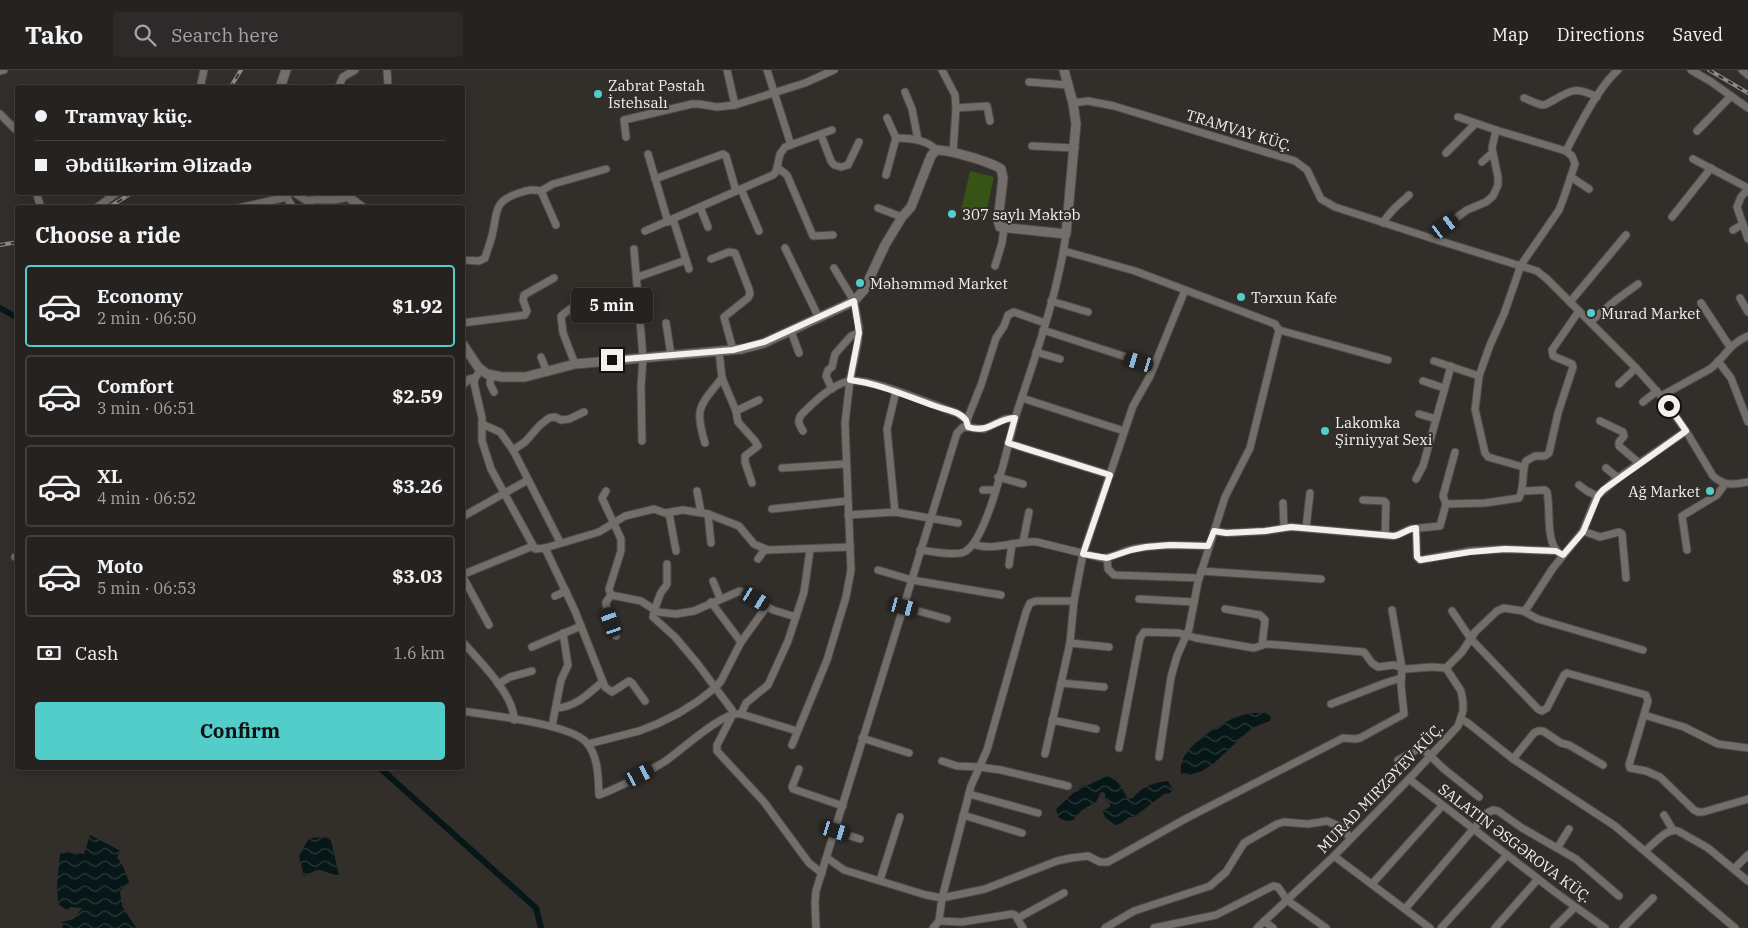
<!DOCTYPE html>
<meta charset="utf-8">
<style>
:root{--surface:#262220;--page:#2e2a29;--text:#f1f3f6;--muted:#a4a4a5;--line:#423f3e;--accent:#53cdca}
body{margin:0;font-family:"IBM Plex Serif",serif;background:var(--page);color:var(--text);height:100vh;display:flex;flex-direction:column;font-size:19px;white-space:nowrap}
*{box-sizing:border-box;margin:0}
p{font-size:16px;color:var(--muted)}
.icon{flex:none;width:28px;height:28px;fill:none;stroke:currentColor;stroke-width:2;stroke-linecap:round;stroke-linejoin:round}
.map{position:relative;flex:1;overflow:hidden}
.side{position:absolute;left:15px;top:135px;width:450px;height:565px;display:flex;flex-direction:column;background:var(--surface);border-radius:5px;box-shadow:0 2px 8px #0003,0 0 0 1px var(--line)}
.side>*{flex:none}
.banner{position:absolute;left:15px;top:15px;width:450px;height:110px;border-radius:5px;box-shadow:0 2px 8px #0003,0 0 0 1px var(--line);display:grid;align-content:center;height:110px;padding:0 20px;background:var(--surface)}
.end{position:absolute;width:22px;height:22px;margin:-11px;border:6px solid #f3f0ed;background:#111;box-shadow:0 0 0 2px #111}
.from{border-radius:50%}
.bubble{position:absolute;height:35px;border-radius:5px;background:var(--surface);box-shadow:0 2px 8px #0003,0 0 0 1px var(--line);font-size:16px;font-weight:700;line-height:35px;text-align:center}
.car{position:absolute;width:15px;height:30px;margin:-15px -8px;border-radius:6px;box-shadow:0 0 4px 1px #0007;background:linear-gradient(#222 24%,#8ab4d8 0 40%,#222 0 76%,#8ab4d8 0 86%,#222 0)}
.banner b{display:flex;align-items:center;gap:18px;height:48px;font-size:19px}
.banner b+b{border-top:1px solid var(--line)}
.banner i{width:12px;height:12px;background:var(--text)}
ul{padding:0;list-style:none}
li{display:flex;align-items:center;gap:15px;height:82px;margin:0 10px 8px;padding:0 10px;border:2px solid var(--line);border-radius:5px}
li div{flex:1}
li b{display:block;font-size:19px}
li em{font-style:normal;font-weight:700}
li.active{border-color:var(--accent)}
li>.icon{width:45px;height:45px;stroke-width:1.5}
h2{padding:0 20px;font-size:22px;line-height:60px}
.pay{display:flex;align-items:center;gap:12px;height:55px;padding:0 20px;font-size:19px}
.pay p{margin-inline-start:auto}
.button{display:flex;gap:10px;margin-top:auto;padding:10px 20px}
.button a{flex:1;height:58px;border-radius:5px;background:var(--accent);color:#111;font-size:20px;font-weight:700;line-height:58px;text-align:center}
header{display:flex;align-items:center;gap:30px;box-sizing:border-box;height:70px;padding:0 25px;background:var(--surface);border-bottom:1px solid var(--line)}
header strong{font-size:24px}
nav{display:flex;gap:28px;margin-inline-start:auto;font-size:18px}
.search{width:350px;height:45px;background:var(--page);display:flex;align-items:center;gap:12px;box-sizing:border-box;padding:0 18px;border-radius:5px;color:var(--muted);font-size:19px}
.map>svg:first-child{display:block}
</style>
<header>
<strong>Tako</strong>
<div class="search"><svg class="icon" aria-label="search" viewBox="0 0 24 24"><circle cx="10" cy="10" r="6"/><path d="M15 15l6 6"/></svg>Search here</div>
<nav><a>Map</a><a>Directions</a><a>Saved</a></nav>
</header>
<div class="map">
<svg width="1748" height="858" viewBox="0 0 1748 858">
<defs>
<pattern id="water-waves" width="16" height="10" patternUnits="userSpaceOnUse" patternTransform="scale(1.25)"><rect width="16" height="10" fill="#071718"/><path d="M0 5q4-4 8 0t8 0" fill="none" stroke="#2c393a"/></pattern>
</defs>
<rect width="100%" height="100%" fill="#322e2a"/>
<!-- pitch -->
<path fill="#365416" d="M970,101L994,107L985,147L961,141Z"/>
<!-- water -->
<g fill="url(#water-waves)">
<path d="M1259,643H1266L1271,647L1270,651L1252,658L1213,694L1202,701L1189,705L1181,704C1181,699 1180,694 1183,689C1190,672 1226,649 1243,645C1248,643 1254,643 1259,643Z"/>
<path d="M1111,706L1120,715L1128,729L1133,728C1142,716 1153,713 1168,711L1173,720L1170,723L1164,724L1134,747H1129L1120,754L1115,755L1105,747L1102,741L1110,737V733L1105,728V723L1101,722L1096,732L1082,740L1073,750L1066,751L1059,748L1056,739L1081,716L1088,715L1105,707Z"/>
<path d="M90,765L121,781L117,787L123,796L129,812L120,821L122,836L136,858H63L62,852L74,849L82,838L71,837L67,840L58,834L57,814L60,784L70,782L84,784Z"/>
<path d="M330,767L339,805C319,803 326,794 304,806L299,786L309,768Z"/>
</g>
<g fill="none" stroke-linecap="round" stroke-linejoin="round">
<!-- canal -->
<g stroke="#071718" stroke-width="6">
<path d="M0,238L18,248"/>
<path d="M380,698L536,838L541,858"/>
</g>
<!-- minor casing -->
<g stroke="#4e4a47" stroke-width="9">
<g id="minor">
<path d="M387,0L388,16"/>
<path d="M727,0L735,35"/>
<path d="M767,0L791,75"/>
<path d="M942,0L955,25L956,38L953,83"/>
<path d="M1691,0L1710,11L1748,38"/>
<path d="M1742,0L1748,5"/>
<path d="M0,1L4,0"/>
<path d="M1029,12L1068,15"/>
<path d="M200,18L204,0"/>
<path d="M338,18L343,7L355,0"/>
<path d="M905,22L912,39L918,70"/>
<path d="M1524,28C1529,30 1537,34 1543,35C1546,35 1550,32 1554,30C1572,19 1577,17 1597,27"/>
<path d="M1073,33L1088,31L1114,36L1295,91L1307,100L1321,129L1335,137L1437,170L1537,201L1547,209L1636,298L1661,326L1686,361L1713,406C1724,416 1733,415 1748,412"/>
<path d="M956,38L987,36L990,51"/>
<path d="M0,44L18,62"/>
<path d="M1458,47L1496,60L1566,81"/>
<path d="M887,48L896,68"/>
<path d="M1697,61L1731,26"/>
<path d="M821,65L831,91L834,95L841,97L848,95L859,72"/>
<path d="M626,67L624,50L692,34H699L717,37L735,35L805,13L834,0"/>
<path d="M1032,76L1075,78"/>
<path d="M1446,83L1475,54"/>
<path d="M648,84L668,152"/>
<path d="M1693,89L1748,118"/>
<path d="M1482,92L1492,83"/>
<path d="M778,98L787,105L813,166L833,165"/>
<path d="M886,105L896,68C909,68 927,69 936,80"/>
<path d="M1571,107L1589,119"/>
<path d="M655,109L723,84L726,86L736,121"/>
<path d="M741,119L759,161"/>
<path d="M1748,119L1741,127L1737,137L1748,169"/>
<path d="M541,121L556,155"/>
<path d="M36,122L41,138"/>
<path d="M293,122L307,131L313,138"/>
<path d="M286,126L293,138"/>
<path d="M307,131C319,127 335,133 347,127"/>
<path d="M700,137L708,157"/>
<path d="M96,138L118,122"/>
<path d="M238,138L283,128L290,122"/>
<path d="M878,138L902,147"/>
<path d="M1672,147L1711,98"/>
<path d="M673,149L689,199"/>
<path d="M1383,153C1391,139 1398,136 1409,125"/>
<path d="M1445,156L1467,140L1486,132L1493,126L1498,115V107L1492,78L1496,60"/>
<path d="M1733,160L1743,154"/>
<path d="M645,161L773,105L776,102L780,84L785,77L832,60"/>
<path d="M785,178L819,248"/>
<path d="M634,179L643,287L641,317L642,371"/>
<path d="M1064,181L1135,201L1275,254L1279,260L1250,378L1225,427L1198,512L1189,559L1177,586L1171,607L1159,687"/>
<path d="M711,189L729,182L735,183L749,219L750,224L748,228L724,247L733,280"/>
<path d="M462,190L479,191L485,188C487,181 490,173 492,166C498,141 492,131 522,122C529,120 533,119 541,121L553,114L606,99"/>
<path d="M995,196L1002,173L1004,158"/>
<path d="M638,207L686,190"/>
<path d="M1740,228L1748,242"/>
<path d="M600,230L638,225"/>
<path d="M1051,231L1088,242"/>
<path d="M1570,232L1626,165"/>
<path d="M1701,233L1730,277"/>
<path d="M1590,252L1616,230L1638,214"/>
<path d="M462,253L525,245L527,241L523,230L524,225L554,208"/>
<path d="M666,253L671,285"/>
<path d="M1043,260L1154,296"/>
<path d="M1279,260L1388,290"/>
<path d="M791,261L799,283"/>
<path d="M719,281L722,308L736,341L738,352L755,371L758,376L745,386V392L752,413"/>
<path d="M1036,282L1060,289"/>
<path d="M541,287L547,302"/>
<path d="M1434,291L1479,306"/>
<path d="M1718,291L1731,308L1748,352"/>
<path d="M575,294L563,263L561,246L583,229"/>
<path d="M481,300L475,308L474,313L482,348V371L491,399L535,479L545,478L599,462L625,446L654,439L665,443L683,440L708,444L739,456L754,474L768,480L850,477"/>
<path d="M491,305L490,314L494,322"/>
<path d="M1423,311L1444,318"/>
<path d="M1619,314L1636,298"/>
<path d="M462,316L469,309L475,308"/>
<path d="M832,319L826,306L828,300L832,297L835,284L851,266L859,263"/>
<path d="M1661,326L1710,299C1726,287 1727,275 1748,266"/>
<path d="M1022,328L1124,361"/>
<path d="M1643,332L1657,321"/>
<path d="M736,341L759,330"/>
<path d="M1419,344L1436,349"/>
<path d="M967,350L981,315L996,268L1004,256L1008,245L1014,242L1045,253"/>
<path d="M1600,351L1623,362L1624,366L1619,372V376L1639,393"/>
<path d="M482,354L500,362L513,380L560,472"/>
<path d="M803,361C799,354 797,352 801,345C814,332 830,316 848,311C868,306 934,336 957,343L967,350L968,357"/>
<path d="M705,373C694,337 700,336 722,308"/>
<path d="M1008,373L1110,405"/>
<path d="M513,380L525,372L540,355L549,348L555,347L561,350L569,349L584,342"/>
<path d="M1523,397L1488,387L1485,383L1475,339L1476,332L1479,306L1490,275L1504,244L1521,195L1559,140L1564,127L1575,94L1572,86L1566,81C1578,58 1599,16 1618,0"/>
<path d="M782,398L845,394"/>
<path d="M1606,398L1618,408"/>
<path d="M998,407L1023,414"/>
<path d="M1416,409L1423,396L1451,296"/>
<path d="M1579,415L1587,421L1597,426"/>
<path d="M983,420H995"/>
<path d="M606,421L602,428L621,469V481L609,519L611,525L641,531L658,542L676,544L694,541L740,521L773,540L796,547"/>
<path d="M697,421L701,442"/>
<path d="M1522,421L1545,420L1547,422C1551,438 1545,472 1559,483"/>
<path d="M1363,430L1384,431L1386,433L1385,465"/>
<path d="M1283,433L1284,457"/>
<path d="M1446,434L1443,426L1455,382"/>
<path d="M772,439L847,431"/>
<path d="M895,442L887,359L896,321"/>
<path d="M669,443L676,481"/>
<path d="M708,444L711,473"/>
<path d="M848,445L895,442L958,453"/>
<path d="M462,447L528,410"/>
<path d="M1306,458L1310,423"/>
<path d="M1416,459L1417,487L1420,490L1470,481L1505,479L1556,481"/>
<path d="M1214,461L1227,463L1265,461L1291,457L1393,466L1397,465L1410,459L1440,456L1446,434L1485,433L1519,428C1525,417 1521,403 1526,391L1535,386H1545L1549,383L1558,343L1573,297L1572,294L1553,286L1552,280L1579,241"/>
<path d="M1583,461L1600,467L1619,462L1622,464L1626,508"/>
<path d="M1023,472L1029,442"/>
<path d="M973,474C993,482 1016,470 1037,472L1102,488C1113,488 1122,481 1133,479C1158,474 1183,475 1209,476"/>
<path d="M545,478L575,541L605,617L612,622L629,611L632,613L645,631"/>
<path d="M920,480C930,481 958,487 966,481C988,467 1008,376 1015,348"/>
<path d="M1687,480L1682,446L1717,425L1725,414"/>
<path d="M15,487L18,486"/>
<path d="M1107,488L1108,499L1114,505L1199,508"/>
<path d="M758,489L765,479"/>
<path d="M667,494V514C666,517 664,518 662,521C660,523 653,544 653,547L675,567L697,593L732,640L733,644L717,675V681L764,732L809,793L822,803"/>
<path d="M1009,495L1012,474"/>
<path d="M878,500L912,510L1001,525"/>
<path d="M1201,501L1321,509"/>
<path d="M713,511L720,528"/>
<path d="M611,525L606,532V535L616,566"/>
<path d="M555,526L566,521"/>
<path d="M1139,529L1194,532"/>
<path d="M711,532L741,572"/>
<path d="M904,537L947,549"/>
<path d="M1225,539L1260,545L1265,550L1262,575"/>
<path d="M1452,541L1471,569L1538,639L1542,641L1547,638L1564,605L1567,603L1646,625L1648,631L1629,695L1630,698L1646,701L1660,707L1694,740L1698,742H1703L1748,729"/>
<path d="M1523,541L1538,549L1643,580"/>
<path d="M489,555L463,507L464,504L533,476"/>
<path d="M462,571C478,590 515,625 514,650"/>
<path d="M1070,573L1109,577"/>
<path d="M532,577L581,556"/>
<path d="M1061,613L1104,617"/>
<path d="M498,614L510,607L532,601"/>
<path d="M1331,634L1385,613L1401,608"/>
<path d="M556,638C576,637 588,624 602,612"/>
<path d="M462,641C489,645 572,654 587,673C599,688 598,708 599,725C621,717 644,704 664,692C681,681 722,641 741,644L797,661"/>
<path d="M741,644L746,633L768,615L788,571L804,522L810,480"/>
<path d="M1644,645L1684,657L1718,674L1748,678"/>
<path d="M1461,649L1468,653L1513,689L1615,756L1735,858"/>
<path d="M1052,650L1096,659"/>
<path d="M552,656L561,610L568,595L563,563"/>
<path d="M862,668L909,683"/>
<path d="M588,674L639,661L657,654L679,643L698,631L716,617L721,611L741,572L767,536"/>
<path d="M792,675L827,590L846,527L851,500L845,353L850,310L858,272L859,257L854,231L834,198"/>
<path d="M1119,678L1140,568L1144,562L1179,563L1196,568L1254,578L1266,574L1364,582L1372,593L1378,597L1394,595L1406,599L1432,597L1446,598"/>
<path d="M1045,684L1070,573L1074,531L1083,484L1133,336L1150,306L1185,220"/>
<path d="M1513,689L1534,663L1538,661H1543L1561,673L1569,675L1603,695"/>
<path d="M1398,690L1418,679H1423L1444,699L1479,727"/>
<path d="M942,691L957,696L979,697L1001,700L1068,716"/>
<path d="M799,699L792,717L793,719L843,736"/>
<path d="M1409,709L1555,822L1605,858"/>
<path d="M969,724L1038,743"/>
<path d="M963,745L1022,763"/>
<path d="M1664,745L1673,760"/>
<path d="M835,761L860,769"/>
<path d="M1558,777L1569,759"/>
<path d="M1646,780C1655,773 1666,758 1678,761L1708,778L1748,811"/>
<path d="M1334,786L1430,858"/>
<path d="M827,788L844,800L926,825L942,828L985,819L1057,791L1071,788L1088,786L1100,792H1108L1187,748L1343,668L1355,669L1360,668L1404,644L1401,615L1402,598L1392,540"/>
<path d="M1734,799L1748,785"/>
<path d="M880,810L900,747"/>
<path d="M1372,814L1442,736"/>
<path d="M1405,839L1487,743L1493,740L1498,741L1522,758L1576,789L1619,826"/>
<path d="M1018,848L1064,823"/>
<path d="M939,851L962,852L1012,844L1015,845L1023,858"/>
<path d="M1264,851L1273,858"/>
<path d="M816,858L815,832L816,821L957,363L963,357L984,359L1005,349L1015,348C1034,290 1058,224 1066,164"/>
<path d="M933,858L939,851L942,828L971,716L987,680L1026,542L1030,533L1036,531H1074"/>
<path d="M1105,858L1134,841L1210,816L1226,802L1244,773L1277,754L1284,752L1308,754L1327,751L1339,756L1351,768"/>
<path d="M1154,858L1216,845L1273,816L1278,817L1287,830L1326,858"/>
<path d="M1257,858L1334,786L1409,709L1458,656L1463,641V632L1461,621L1446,598L1462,582L1475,562L1497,541L1504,538L1523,541L1527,538L1553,498L1583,461L1597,426L1618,408L1686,361"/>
<path d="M1441,858L1507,785"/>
<path d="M1495,858L1538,809"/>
<path d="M1554,858L1575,837"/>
<path d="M1623,858L1653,828"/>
</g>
</g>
<!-- tertiary casing -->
<g stroke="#4e4a47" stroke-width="11">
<g id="tertiary">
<path d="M280,18L286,0"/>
<path d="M342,122L363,138"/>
<path d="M462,273L478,297L487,304L502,307H525L575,294L742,279L764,273L848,234L854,231L864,220L885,175L902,147L911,137L931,86L936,80C947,79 991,92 1001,99L1003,108L998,151L1000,157L1066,164L1076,54L1073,33L1064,0"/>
</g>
</g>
<!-- minor -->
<use href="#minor" stroke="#736e69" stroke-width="7"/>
<!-- tertiary -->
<use href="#tertiary" stroke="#736e69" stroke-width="9"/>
<!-- rail casing -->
<g stroke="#8e8a87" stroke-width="4">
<g id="rail">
<path d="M1709,0L1748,23"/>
<path d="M230,18L241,0"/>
<path d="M108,138L133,122"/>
<path d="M0,175L18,172"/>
</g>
</g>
<!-- rail -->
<use href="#rail" stroke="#322e2a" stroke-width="2" stroke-dasharray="5.5" stroke-linecap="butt"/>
</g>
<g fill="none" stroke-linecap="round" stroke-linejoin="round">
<!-- route -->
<path stroke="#f3f0ed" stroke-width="6" d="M612,290L733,280L764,272L854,231L859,263L850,310C881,314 906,326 935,336C946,340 959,341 966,350L968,357C989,364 997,348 1015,348L1008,373L1110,405L1083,484L1107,488L1131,480L1146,477L1170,475L1208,476L1214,461L1226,463L1265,461L1291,457L1394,466C1402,465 1406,459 1416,458L1417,487L1420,490L1470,482L1505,479L1556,481L1563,485L1583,462L1598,426L1603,420L1686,361L1669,336"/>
</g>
<!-- markers -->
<g fill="#53cdca" stroke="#322e2a" stroke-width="2">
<circle cx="598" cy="24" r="5"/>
<circle cx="952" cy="144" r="5"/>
<circle cx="860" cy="213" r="5"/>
<circle cx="1241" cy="227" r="5"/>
<circle cx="1591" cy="243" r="5"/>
<circle cx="1325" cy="361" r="5"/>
<circle cx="1710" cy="421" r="5"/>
</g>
<g text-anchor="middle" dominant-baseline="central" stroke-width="4" stroke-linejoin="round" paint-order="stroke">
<!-- poi labels -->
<g font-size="15" fill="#f3f0ed" stroke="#322e2a" text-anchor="start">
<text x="608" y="15">Zabrat Pəstah<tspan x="608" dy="17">İstehsalı</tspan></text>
<text x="962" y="144">307 saylı Məktəb</text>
<text x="870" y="213">Məhəmməd Market</text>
<text x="1251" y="227">Tərxun Kafe</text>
<text x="1601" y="243">Murad Market</text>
<text x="1335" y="352">Lakomka<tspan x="1335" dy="17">Şirniyyat Sexi</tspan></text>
<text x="1700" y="421" text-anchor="end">Ağ Market</text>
</g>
<!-- street labels -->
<g font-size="15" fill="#f3f0ed" stroke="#322e2a">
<text transform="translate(1239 60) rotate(17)">TRAMVAY KÜÇ.</text>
<text transform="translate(1380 718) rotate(-46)">MURAD MIRZƏYEV KÜÇ.</text>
<text transform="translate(1515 773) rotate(37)">SALATIN ƏSGƏROVA KÜÇ.</text>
</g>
</g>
</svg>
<i class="end from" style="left:1669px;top:336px"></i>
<i class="end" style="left:612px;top:290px"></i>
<div class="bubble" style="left:571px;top:218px;width:82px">5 min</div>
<i class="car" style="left:1445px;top:156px;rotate:53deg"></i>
<i class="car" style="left:1139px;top:292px;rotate:287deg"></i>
<i class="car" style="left:756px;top:529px;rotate:121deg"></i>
<i class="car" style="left:904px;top:537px;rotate:105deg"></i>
<i class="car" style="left:611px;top:552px;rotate:341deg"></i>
<i class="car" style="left:640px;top:705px;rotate:63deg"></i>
<i class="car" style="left:836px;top:761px;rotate:107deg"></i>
<div class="banner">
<b><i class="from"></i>Tramvay küç.</b>
<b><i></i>Əbdülkərim Əlizadə</b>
</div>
<section class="side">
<h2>Choose a ride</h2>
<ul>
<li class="active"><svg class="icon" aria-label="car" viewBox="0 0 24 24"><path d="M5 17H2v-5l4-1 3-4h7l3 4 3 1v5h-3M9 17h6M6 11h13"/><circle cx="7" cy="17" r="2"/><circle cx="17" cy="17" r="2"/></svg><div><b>Economy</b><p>2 min · 06:50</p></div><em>$1.92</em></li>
<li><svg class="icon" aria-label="car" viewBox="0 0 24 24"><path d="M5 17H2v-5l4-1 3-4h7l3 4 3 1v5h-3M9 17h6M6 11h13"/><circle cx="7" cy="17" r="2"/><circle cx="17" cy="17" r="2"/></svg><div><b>Comfort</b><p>3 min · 06:51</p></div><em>$2.59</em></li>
<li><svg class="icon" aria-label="car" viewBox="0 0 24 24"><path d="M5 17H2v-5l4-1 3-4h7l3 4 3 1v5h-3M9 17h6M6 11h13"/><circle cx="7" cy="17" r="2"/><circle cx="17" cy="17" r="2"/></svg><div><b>XL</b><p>4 min · 06:52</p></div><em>$3.26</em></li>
<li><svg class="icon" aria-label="car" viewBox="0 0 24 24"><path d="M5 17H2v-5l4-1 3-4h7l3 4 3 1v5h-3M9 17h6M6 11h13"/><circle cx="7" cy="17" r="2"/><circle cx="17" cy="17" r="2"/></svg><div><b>Moto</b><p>5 min · 06:53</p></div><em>$3.03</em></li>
</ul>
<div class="pay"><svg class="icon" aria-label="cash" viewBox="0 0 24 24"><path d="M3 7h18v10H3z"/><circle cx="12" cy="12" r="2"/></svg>Cash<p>1.6 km</p></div>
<div class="button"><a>Confirm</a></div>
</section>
</div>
